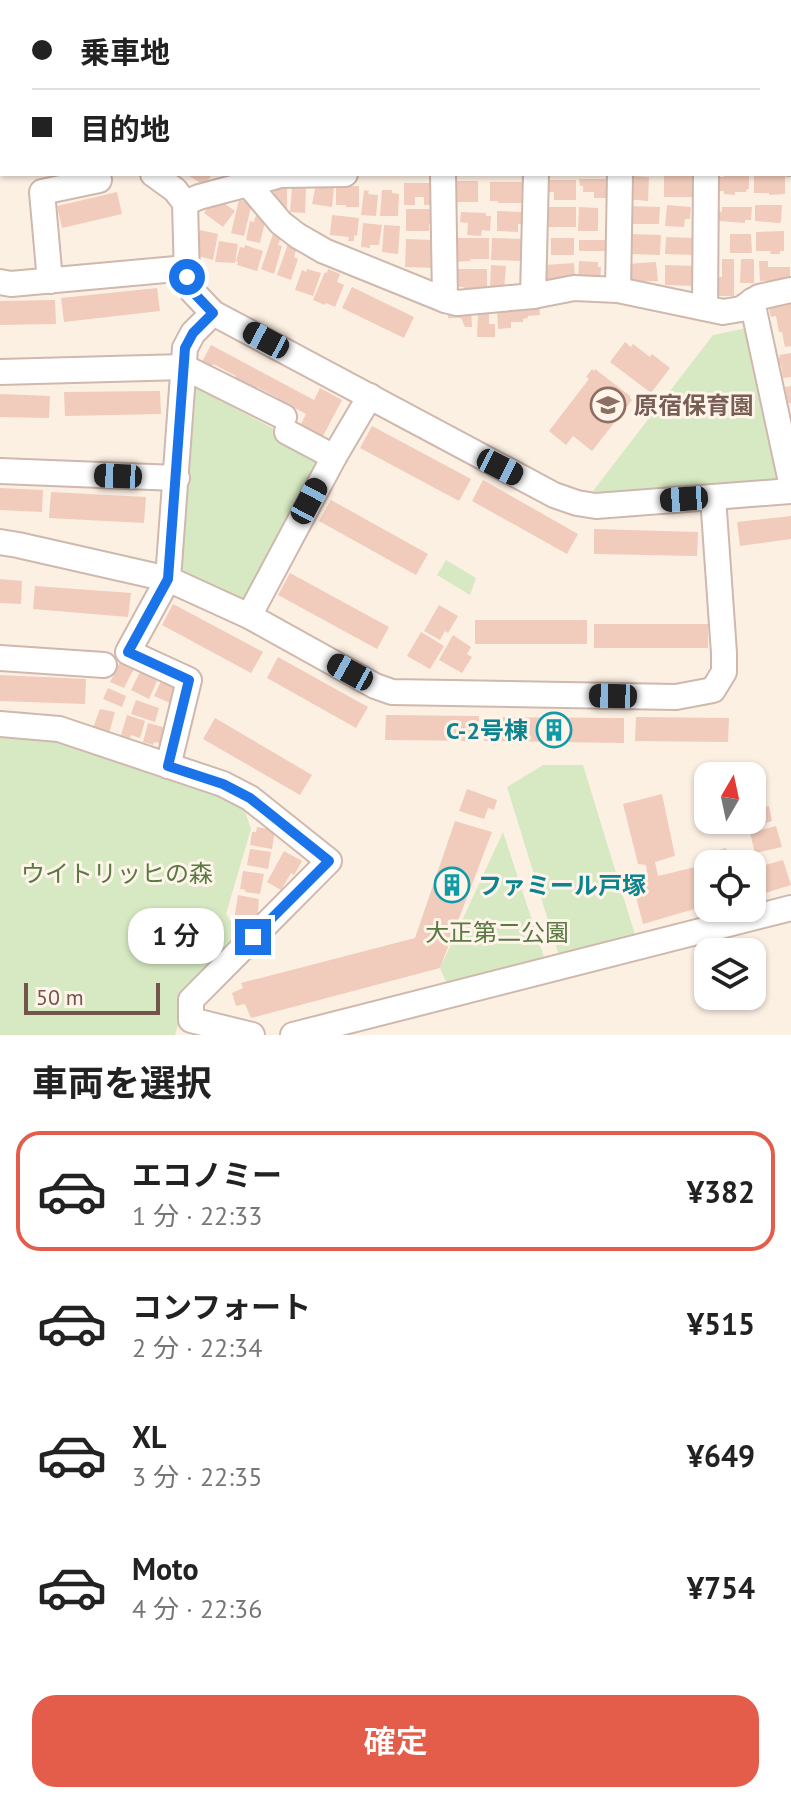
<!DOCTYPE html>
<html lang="ja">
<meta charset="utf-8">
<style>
:root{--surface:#fff;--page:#f6f6f6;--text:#222;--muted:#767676;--line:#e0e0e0;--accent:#e45c4a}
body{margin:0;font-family:"PT Sans","Noto Sans JP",sans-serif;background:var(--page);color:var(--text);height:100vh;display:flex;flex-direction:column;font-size:30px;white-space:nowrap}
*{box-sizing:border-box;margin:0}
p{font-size:26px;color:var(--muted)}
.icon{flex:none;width:44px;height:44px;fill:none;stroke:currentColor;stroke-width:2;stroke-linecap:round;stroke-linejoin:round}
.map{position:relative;height:1035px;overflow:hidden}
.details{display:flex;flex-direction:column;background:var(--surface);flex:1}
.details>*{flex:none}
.banner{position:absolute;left:0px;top:0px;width:792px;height:176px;box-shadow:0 2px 6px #0004;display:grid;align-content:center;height:176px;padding:0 32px;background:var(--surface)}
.needle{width:52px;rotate:9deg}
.buttons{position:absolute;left:694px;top:762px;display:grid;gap:16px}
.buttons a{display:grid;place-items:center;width:72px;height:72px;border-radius:16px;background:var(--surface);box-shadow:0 2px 6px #0004;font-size:40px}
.scale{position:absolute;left:24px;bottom:20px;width:136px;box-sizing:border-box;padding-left:8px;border:4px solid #73544a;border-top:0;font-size:22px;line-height:28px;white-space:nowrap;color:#73544a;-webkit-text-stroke:6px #fff4e9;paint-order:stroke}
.end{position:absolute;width:36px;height:36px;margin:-18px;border:10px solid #1a73e8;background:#fff;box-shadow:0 0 0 4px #fff}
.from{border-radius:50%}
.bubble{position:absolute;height:56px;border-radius:24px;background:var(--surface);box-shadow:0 2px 6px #0004;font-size:26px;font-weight:600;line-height:56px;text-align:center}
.car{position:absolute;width:24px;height:48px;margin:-24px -12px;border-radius:10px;box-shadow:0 0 6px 2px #0007;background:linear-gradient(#222 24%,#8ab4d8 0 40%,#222 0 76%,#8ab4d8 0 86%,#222 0)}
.banner b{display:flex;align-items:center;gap:28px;height:76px;font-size:30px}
.banner b+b{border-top:2px solid var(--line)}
.banner i{width:20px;height:20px;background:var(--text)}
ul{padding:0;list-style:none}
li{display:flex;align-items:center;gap:24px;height:120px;margin:0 16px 12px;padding:0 16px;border:4px solid transparent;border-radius:24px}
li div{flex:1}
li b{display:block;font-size:30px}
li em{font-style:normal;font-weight:600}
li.selected{border-color:var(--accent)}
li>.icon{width:72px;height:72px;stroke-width:1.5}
h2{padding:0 32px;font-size:36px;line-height:96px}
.action{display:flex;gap:16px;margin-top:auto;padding:16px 32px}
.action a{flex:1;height:92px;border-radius:24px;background:var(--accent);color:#fff;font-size:32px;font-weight:600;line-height:92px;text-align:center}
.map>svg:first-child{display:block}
</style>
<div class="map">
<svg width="791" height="1035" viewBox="0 0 791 1035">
<rect width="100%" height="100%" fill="#fcf0e3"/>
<!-- green -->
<g fill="#d6e9c2">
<path d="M752,327L781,475L776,479L614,494L593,491L713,335Z"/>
<path d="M193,386L323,455L249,603L184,575L179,561Z"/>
<path d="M446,560L476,578L470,595L437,575Z"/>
<path d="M0,724L13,725L242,803L251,829L226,914L239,935L188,991L175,1035H0Z"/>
<path d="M543,765H583L636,938L560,959L507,787Z"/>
<path d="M503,832L544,957L447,984L440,968Z"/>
</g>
<!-- building -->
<g fill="#f1cbbb">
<path d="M186,174H212L205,186Z"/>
<path d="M724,174H749V189H747L746,192H735V195L724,194V191H717V177H724Z"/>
<path d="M773,174H781V176H785V194L769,195V193H754V176H773Z"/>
<rect x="664" y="175" width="30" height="22"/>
<path d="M630,176L649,177L648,201L626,199Z"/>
<path d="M579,179H606V187H611V198H594V192H583V186H580Z"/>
<path d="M547,180H576V200H554V192H547Z"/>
<rect x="454" y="181" width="24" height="21"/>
<path d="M490,182H523V203H498V201H490Z"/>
<path d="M404,183H435V205H424V197H415V205H404Z"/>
<path d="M316,184L334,186L332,207L312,204Z"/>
<path d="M274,185H287V209H278L274,202Z"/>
<path d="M336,186H359V207H346V205H336Z"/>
<path d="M292,188H306L305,213L290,212Z"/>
<path d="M364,190L369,191L368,194L378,195L376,216L361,215Z"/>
<path d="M382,190H392V193L399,194L398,216H380Z"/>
<path d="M117,192L122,214L62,228L57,206Z"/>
<path d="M239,200L248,201L251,207L244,236L231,233Z"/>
<path d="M221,201L235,211L223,227L204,213L211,203Z"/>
<path d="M667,205L691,207L690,219H685L684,227L665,226Z"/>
<path d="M755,205H782L781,222L779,223L755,221Z"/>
<path d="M628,206L660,207L659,224H627Z"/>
<rect x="545" y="207" width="31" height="20"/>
<path d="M579,207L598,208V231H578Z"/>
<path d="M722,207H752L751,220H745V223L719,221V211L722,212Z"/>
<path d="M406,209H435V224H429V231H406Z"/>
<path d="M497,211L522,212L521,224H518V232L497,231Z"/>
<path d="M461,212L486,213V216H491L490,231L482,230L481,236L467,235L468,223L460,222Z"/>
<path d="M256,215L266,218L260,243L246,240L250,221L254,222Z"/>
<path d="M332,215L359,218L357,236L354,235V241H348L349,237L330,235Z"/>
<path d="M363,223L382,225L379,245H370V248L361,247Z"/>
<path d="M384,225L400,226L398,254L382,252Z"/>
<path d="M200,230L218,234L213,260L198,256L199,241H197Z"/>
<path d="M784,231V251H780V254H770L771,251H756V232Z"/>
<path d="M273,234L281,237L278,245L282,246L274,274L261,269Z"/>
<path d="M630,234L661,235L660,255L630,254Z"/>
<path d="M730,234H751L752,253H730Z"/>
<path d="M666,237L697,238L696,255L665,254Z"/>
<path d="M458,238H489V259H470L471,261L455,262L456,241H458Z"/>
<path d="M492,238L524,239V261L491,260Z"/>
<rect x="551" y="238" width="23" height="17"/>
<path d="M406,239L434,240V268L405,267Z"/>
<rect x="579" y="240" width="30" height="11"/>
<path d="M219,241L238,244L235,263L215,262Z"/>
<path d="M288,244L297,247L294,257L298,259L291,280L277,275Z"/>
<path d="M245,245L263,251L257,271L237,265L238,262L236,261L240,247L244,248Z"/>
<path d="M722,259H734V296H718V277H722Z"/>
<path d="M741,259H754V283H740Z"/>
<path d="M579,261L598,262V267H601L600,282L578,281Z"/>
<path d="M759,261H768V267H790V280L760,281Z"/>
<path d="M656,262L658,281L627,282L626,264Z"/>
<path d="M574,263L575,279L547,284L545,265Z"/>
<path d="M491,265L506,266L504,290L490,289Z"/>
<path d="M665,265L696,266V286L665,285Z"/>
<path d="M307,269L321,273L313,296L295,290L302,270L306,272Z"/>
<path d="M328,269L340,274L337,282L344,285L335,307L326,303L325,305L313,300L325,272L327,273Z"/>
<path d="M454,269H487V290L464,291V287H454Z"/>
<path d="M352,287L414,317L404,338L342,308Z"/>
<path d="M157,288L160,311L64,322L61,298Z"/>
<path d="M791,299V346L785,347L782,332H779L776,316L771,317L768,303Z"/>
<path d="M55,300L56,324L0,325V301Z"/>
<path d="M539,302L540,315L528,316V318L523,319V322H511V328L498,329L497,308Z"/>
<path d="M471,309L472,327H465L461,318H448V311Z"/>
<path d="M478,313H489V324H495V337H477Z"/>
<path d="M625,342L631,347L633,344L650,357L652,354L670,368L651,393L610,362Z"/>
<path d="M211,345L314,400L320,388L342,400L323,436L301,424L306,414L289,405L288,408L276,402L278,398L257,387L255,390L235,379L236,376L213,364L208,374L198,369Z"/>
<path d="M791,353V377L783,378L781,365H777L776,358L780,357L779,355Z"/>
<path d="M592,369L594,371L595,369L630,396V398L632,400L592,451L573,436L566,445L549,431L589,379L586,377Z"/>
<path d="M791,386V403H788L785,387Z"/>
<path d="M160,391L161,414L65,416L64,392Z"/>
<path d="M0,394L50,396L49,418L0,417Z"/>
<path d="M372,426L471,479L459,501L360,448Z"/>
<path d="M483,480L578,534L567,554L472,501Z"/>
<path d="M0,488L43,490L42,512L0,510Z"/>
<path d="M51,492L146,497L144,523L49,518Z"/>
<path d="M331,500L428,554L416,575L319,521Z"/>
<path d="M791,516V539L740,546L737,522Z"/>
<path d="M594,529L698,532L697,556L594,554Z"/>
<path d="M290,573L389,627L377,649L278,595Z"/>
<path d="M0,579L22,581L21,604L0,603Z"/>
<path d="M35,586L131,593L128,617L33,609Z"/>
<path d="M173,604L263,652L251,673L162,625Z"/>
<path d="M439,605L458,616L448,633L445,631L440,640L424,631Z"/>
<rect x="475" y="620" width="112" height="24"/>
<rect x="594" y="624" width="114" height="24"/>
<path d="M421,632L444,646L430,669L407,656Z"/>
<path d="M453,635L471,647L467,654L472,657L462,673L439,660Z"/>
<path d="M278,657L368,707L356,728L267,678Z"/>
<path d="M121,660L135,667L124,688L110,682Z"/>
<path d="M142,668L157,675L155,680L157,681L149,699L131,690Z"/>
<path d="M0,675L86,679L85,704L0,701Z"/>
<path d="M162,679L175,685L173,689L176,691L170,703L154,696Z"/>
<path d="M108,688L126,696L122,707L103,699Z"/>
<path d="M136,700L159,708L155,722L131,714Z"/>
<path d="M100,709L115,712L109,733L93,728Z"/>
<path d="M127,715L145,721L140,738L131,735L130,738L121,735Z"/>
<path d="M386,715L479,716V741L385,740Z"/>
<path d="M484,717L624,718V743L484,741Z"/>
<path d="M636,717L729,718L728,742L635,741Z"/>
<path d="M215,718L312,775L300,795L203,739Z"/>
<path d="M148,723L163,727V729L168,730L164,744L154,742L153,745L143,742Z"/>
<path d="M467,789L497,800L494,810L488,808L484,819L459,811Z"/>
<path d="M752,793H755L758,807L752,808Z"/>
<path d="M662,794L675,856L655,862L658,876L708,864V905L643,924L633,885L648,879L646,865L638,864L623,804Z"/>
<path d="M769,806L772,821L746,829L744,822L766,816L752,818V810Z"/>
<path d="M708,816V820H722L724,827L706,833L701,818Z"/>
<path d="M455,821L492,832L440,968L251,1018L245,1004L236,1006L232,993L243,988L241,983L415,938Z"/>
<path d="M776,826L782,847L755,853L750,833Z"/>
<path d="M257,827L275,830L272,849L250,845L252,832H256Z"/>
<path d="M726,848L730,864H716L714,851Z"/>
<path d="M250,849L271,852L268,869L247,865Z"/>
<path d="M284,851L302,861L294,875L291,873L281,890L267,882Z"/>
<path d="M783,860L791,885L765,893L758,867Z"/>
<path d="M243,871L264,874L260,894L245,892L246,890L240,889Z"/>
<path d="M238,895L259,899L257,924L234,920Z"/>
</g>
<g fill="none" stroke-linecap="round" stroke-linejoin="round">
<!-- minor casing -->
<g stroke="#cfb8ad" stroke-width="28">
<g id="minor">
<path d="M529,0V2"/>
<path d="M618,0V2"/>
<path d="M246,2V0"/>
<path d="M453,2V0"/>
<path d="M0,66L2,67"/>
<path d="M0,117L2,114"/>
<path d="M790,163H791"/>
<path d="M153,174L175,190L185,203L187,277L193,292L213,313L554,495L577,503L596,506L791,491"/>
<path d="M443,174L445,300"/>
<path d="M248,184L281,223L298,236L324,251L445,300L457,303L533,296L574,288L618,290L723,312L741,309L759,297L791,290"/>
<path d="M185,203L199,197L281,175L345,174"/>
<path d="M50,281L42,192L99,180"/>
<path d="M0,282L11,284L187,268"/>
<path d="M618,290L620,174"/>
<path d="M533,296L536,174"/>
<path d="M752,301L791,482"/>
<path d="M705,308L706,174"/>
<path d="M0,372L184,367L284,417"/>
<path d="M287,432L334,457"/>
<path d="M0,471L177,478"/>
<path d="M0,542L18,545L168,579L249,616L375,686L392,692L676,697L713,690L724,672V653L713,497"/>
<path d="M249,616L334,457L370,396"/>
<path d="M0,658L104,665"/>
<path d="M0,724L59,729L223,784L250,798L329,861L191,1000V1020L252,1035"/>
<path d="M168,766L189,680L128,652L168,579L185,348L193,333L213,313"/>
<path d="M293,1035L791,908"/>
</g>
</g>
<!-- minor -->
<use href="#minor" stroke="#fff" stroke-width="24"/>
</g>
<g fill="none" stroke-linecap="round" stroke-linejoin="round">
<!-- route -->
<path stroke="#1a73e8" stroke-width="10" d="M187,277L193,292L213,313L193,333L185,348L168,579L128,652L189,680L168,766L223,784L250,798L329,861L253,937"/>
</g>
<!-- icons -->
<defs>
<g id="school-ring" transform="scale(1.8)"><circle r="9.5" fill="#fff4e9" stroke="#8d6e63" stroke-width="1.5"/><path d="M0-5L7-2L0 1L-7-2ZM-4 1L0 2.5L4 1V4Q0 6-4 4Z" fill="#8d6e63"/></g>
<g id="building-ring" transform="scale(1.8)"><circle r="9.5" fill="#fff4e9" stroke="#0f9aa8" stroke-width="1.5"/><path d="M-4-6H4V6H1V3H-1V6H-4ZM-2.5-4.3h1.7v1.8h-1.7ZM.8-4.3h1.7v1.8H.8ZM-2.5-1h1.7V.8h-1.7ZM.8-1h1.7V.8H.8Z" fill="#0f9aa8"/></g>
</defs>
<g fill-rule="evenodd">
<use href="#school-ring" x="608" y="405"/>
<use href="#building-ring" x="554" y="730"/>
<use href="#building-ring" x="452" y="885"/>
</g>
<g text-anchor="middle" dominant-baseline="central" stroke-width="6" stroke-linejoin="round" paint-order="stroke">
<!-- education labels -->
<g font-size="24" font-weight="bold" fill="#785e54" stroke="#fff4e9" text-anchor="start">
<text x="634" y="405">原宿保育園</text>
</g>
<!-- culture labels -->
<g font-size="24" font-weight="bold" fill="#0d838f" stroke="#fff4e9" text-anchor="end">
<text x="528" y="730">C-2号棟</text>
<text x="478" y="885" text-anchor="start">ファミール戸塚</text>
</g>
<!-- park labels -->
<g font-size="24" fill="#587942" stroke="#fff4e9">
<text x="117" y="873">ウイトリッヒの森</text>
<text x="497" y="932">大正第二公園</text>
</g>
</g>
</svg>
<div class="buttons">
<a><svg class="needle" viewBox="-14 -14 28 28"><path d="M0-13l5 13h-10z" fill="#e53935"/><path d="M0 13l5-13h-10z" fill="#767676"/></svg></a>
<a><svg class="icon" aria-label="locate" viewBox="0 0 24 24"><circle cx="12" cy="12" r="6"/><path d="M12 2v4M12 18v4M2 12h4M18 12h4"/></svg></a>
<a><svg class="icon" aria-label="layers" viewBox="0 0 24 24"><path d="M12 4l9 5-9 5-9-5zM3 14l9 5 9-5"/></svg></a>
</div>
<div class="scale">50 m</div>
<i class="end from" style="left:187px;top:277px"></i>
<i class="end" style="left:253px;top:937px"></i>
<div class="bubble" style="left:128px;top:908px;width:96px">1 分</div>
<i class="car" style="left:266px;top:340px;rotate:298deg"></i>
<i class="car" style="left:500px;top:467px;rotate:117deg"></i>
<i class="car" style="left:118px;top:476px;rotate:272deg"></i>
<i class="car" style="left:684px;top:499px;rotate:266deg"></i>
<i class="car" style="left:309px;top:501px;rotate:28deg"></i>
<i class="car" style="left:350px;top:672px;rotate:299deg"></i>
<i class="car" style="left:613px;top:696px;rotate:271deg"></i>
<div class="banner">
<b><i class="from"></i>乗車地</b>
<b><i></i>目的地</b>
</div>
</div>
<section class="details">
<h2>車両を選択</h2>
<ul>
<li class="selected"><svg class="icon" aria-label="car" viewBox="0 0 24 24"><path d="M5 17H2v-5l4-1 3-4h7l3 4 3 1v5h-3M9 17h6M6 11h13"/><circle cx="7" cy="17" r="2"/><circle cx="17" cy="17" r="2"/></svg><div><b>エコノミー</b><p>1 分 · 22:33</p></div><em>¥382</em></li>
<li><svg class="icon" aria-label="car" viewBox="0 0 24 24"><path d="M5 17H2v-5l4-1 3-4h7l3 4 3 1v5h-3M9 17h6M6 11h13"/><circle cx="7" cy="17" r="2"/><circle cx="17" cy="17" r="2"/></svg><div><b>コンフォート</b><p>2 分 · 22:34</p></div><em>¥515</em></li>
<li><svg class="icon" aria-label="car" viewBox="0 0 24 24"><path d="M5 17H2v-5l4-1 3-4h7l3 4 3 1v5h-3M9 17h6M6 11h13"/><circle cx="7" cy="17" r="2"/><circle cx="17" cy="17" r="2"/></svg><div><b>XL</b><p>3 分 · 22:35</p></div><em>¥649</em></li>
<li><svg class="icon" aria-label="car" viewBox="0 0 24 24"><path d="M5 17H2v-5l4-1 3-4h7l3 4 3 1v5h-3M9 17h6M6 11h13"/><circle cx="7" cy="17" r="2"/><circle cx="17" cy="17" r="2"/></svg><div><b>Moto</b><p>4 分 · 22:36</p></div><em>¥754</em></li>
</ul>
<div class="action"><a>確定</a></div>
</section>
